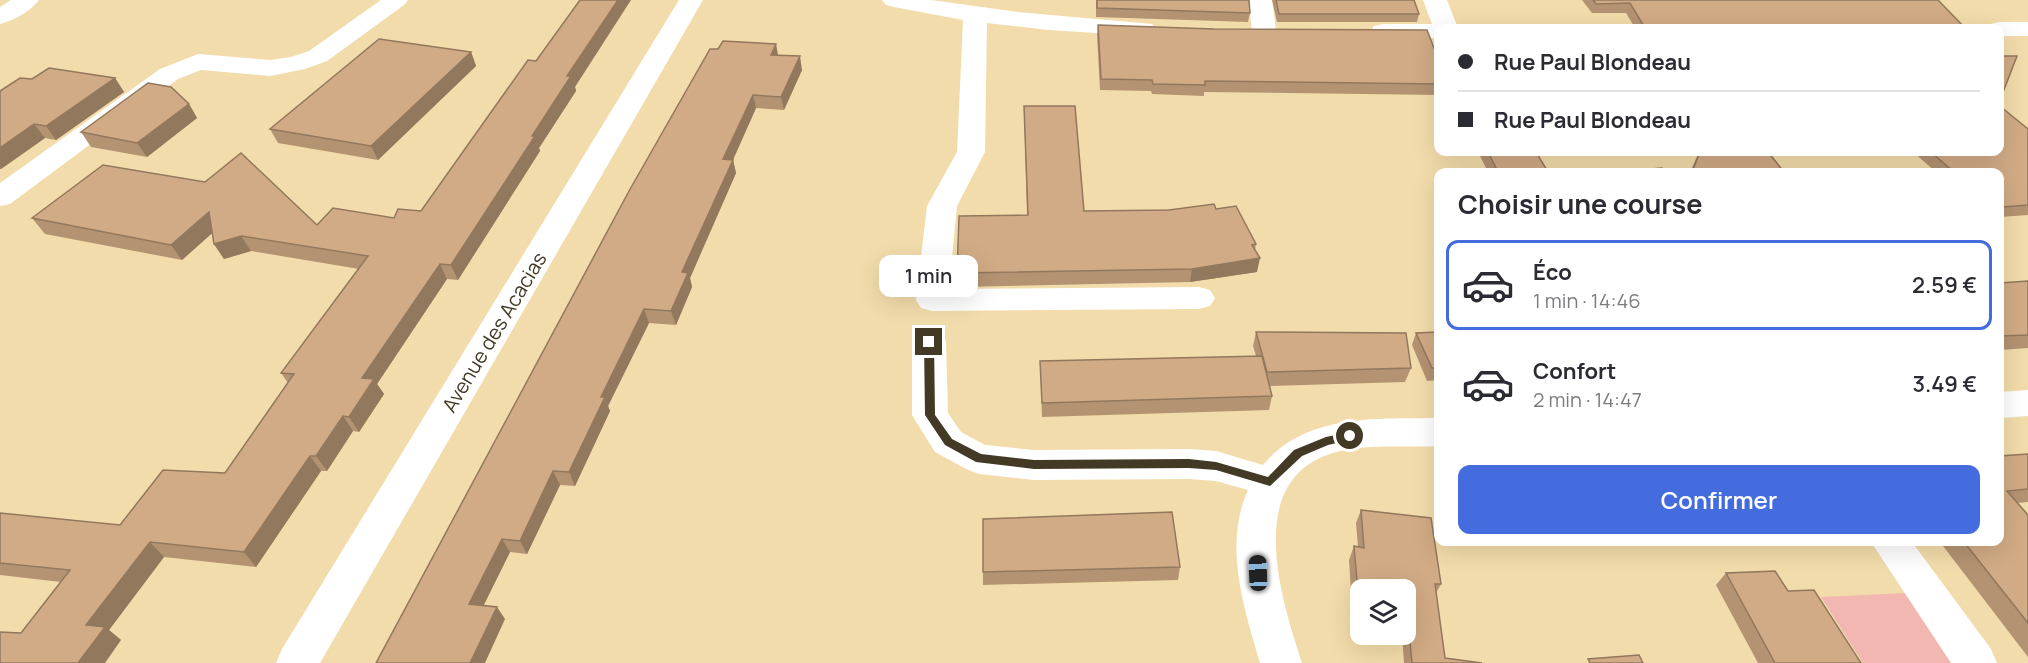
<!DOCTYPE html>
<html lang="fr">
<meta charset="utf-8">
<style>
:root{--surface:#fff;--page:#f2f2f3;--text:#2b2b33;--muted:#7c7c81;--line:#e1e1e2;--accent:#446cde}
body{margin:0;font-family:Manrope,sans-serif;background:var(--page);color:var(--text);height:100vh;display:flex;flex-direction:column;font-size:22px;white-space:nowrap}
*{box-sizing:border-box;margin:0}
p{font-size:20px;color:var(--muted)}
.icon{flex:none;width:33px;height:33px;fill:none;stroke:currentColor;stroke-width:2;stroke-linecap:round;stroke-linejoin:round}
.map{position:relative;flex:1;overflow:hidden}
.details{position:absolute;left:1434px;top:168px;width:570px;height:378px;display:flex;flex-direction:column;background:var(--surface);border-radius:12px;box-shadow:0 6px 24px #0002}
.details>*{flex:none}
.hud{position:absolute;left:1434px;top:24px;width:570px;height:132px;border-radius:12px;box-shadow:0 6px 24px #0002;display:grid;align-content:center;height:132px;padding:0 24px;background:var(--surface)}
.controls{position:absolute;left:1350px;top:579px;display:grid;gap:12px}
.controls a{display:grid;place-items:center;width:66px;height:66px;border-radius:12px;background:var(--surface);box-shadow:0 6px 24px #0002;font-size:30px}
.end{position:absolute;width:27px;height:27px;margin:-14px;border:8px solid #433a26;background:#fff;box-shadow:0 0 0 3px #fff}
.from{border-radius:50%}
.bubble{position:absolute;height:42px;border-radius:12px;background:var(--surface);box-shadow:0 6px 24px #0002;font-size:20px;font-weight:600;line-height:42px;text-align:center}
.car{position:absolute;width:18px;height:36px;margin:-18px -9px;border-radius:8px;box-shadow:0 0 4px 2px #0007;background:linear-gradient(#222 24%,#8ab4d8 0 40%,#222 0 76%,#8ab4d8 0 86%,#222 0)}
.hud b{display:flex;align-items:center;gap:21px;height:57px;font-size:22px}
.hud b+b{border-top:2px solid var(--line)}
.hud i{width:15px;height:15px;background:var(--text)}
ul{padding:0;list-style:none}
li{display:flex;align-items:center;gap:18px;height:90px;margin:0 12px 9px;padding:0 12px;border:3px solid transparent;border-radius:12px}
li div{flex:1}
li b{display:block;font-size:22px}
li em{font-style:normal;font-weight:600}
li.active{border-color:var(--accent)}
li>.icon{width:54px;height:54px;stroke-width:1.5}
h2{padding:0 24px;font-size:27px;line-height:72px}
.cta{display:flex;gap:12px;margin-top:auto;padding:12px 24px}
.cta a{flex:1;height:69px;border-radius:12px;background:var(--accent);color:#fff;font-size:24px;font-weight:600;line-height:69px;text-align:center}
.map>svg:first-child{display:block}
</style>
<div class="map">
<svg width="2028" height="663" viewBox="0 0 2028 663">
<rect width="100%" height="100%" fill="#f3dcab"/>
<!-- green -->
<path fill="#f1b7b0" d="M1907,593L1955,663H1863L1821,597Z"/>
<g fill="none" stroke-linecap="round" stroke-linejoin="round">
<!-- minor -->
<g fill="#fff" fill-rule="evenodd">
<path d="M381,0H408L404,5L327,61L305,69L270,76L201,70L178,79L10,204L0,206V183L160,69L198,54L270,60L291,57L309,51Z"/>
<path d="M679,0H703L320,663H276L282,649Z"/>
<path d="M882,0H931L1018,12L1152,24L1155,29L1152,34L1143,36L1049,30L987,23L985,152L957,206L949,289L1199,287L1210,290L1215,298L1210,306L1199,309L932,311L921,308L916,300L927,206L957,152L963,20L894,7L886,5Z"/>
<path d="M1248,0H1272L1276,30L1273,35L1264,37L1255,35L1252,30Z"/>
<path d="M1423,0H1447L1458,28H1438V38H1383L1374,36L1371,31L1374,26L1383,24H1432Z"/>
<path d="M2000,22H2028V36H2000V28H1988L1991,24Z"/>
<path d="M929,330L941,333L946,342L948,413L961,432L985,445L1034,450L1189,449L1216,451L1263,465C1306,413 1378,419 1438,418V446C1404,448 1367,443 1333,453C1242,480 1282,601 1302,663H1260C1244,608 1223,545 1248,490L1216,481L1189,479L1034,480L979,474L966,469L935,452L912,415V342L917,333Z"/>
<path d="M2028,390V416L2000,418V392Z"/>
<path d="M1871,542H1912L1991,649L1997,663H1951Z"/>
</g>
<!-- highway -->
<path fill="#fff" fill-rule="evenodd" d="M11,0H39C31,11 13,21 0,24V7Z"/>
</g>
<!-- wall -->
<g fill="#b49372">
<path d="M1096,0H1249L1250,13L1248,22L1096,17Z"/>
<path d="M1272,0H1414L1419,14L1417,22H1277Z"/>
<path d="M1582,0H1938L1965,28H1635L1626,13H1592Z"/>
<path d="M1098,25L1438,48V95L1204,92V96L1152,94L1151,91L1100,90L1097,35Z"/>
<path d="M776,44L778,55L802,70L784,110L756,108L733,160L736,173L690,278L692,287L676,325L649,323L608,406L610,411L575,486L560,485L527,554L510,552L483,605L505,619L376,663L718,49Z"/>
<path d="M471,52L476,66L378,160L278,143L270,129Z"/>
<path d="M115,78L124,92L56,140L45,138L1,169H0V91L32,79Z"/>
<path d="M575,87L576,91L539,148L540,151L458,280L447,279L377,384L384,394L359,432L353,431L327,471H321L256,567L164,557L109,630L121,640L21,633L61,582L0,575V513L120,525L225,473L288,383L281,373L359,269L251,251L224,259L214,244L212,233L182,260L45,234L32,218L317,225L394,218L421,211Z"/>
<path d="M189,104L197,118L147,157L91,147L81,132Z"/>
<path d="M1024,106L1084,211L1216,209L1256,244L1255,250L1257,272L1190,282L958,287L957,273L1027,215Z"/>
<path d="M2028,129V215L2000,217V172H1936L1913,152H2000Z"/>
<path d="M1478,152H1536L1548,172H1488Z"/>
<path d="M1699,152H1778L1776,156H1772L1784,172H1690Z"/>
<path d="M2028,281V348L2000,350V283Z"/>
<path d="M1256,332L1411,368L1405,382L1270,386L1272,396L1269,410L1042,417L1040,361L1256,356L1253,346Z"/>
<path d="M1438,332V380L1427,381L1412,345L1416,333Z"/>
<path d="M2028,454V502L2017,503L2028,515V657L1940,542H2000V456Z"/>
<path d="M1361,510L1441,584L1436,593L1445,658L1482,663H1404L1402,634H1406V590H1360V607L1352,606L1349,560L1354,546L1358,547L1356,523Z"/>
<path d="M1180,567L1178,580L983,585V572Z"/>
<path d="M1726,573L1788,591L1861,663H1758L1716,585Z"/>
</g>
<!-- shaded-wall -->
<g fill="#92785d">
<path d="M618,0H631L575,87L576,91L539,148L540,151L458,280L451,265L532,136L567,76Z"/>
<path d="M776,44L778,57L771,55Z"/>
<path d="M471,52L476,66L378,160L371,146Z"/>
<path d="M800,56L802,70L784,110L781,97Z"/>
<path d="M115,78L124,92L56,140L46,126Z"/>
<path d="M753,95L756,108L727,173L723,159Z"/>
<path d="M189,104L197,118L147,157L137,143Z"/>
<path d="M34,124L45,138L1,169L0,167V148Z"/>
<path d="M733,160L736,173L690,278L692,287L676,325L671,311L682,272Z"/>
<path d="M209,212L219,227L182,260L171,245Z"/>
<path d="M241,236L251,251L224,259L214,244Z"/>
<path d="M1260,258L1257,272L1190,282L1192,269Z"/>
<path d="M440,264L447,279L377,384L384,394L359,432L349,417L362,378Z"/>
<path d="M644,309L649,323L608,406L610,411L575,486L569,472L601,397Z"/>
<path d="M343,416L353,431L327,471L316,456Z"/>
<path d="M310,456L321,471L256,567L244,552Z"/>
<path d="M553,471L560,485L527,554L520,541Z"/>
<path d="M502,539L510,552L478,617L469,604Z"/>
<path d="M150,542L164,557L109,630L121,640L105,663H78L86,625Z"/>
<path d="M497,607L505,619L485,663H470Z"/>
</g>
<!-- building -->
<g fill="#d1ab85" stroke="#92785d" stroke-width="1.5">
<path d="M580,0H618L567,76H571L532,136H535L451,265L440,264L362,378L374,379L349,417L343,416L316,456H310L244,552L150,542L86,625L105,627L78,663H0V632L21,633L70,570L0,563V513L120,525L163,470L225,473L294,374L281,373L368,256L241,236L214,244L209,212L171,245L32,218L103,165L205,182L241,153L317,225L333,208L394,218L398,209L421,211L528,60L536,61Z"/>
<path d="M1097,0H1249L1250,13L1097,8Z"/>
<path d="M1276,0H1414L1419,14H1279Z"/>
<path d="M1593,0H1938L1965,28H1645L1630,3L1596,4Z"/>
<path d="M1098,25L1214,29L1427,30L1434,48H1438V84L1205,81V85L1153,84L1152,80L1101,79Z"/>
<path d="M379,39L471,52L371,146L270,129Z"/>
<path d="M723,41L776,44L771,55L800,56L781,97L753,95L723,159L733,160L682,272L688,273L671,311L644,309L601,397H605L569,472L553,471L520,541L502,539L469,604L497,607L470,663H376L629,191L710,49H718Z"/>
<path d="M2000,56H2017L2000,100Z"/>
<path d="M49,68L115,78L46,126L34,124L0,148V91L20,78L32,79Z"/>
<path d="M148,83L171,87L189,104L137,143L81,132Z"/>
<path d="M1024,106H1075L1084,211L1169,210L1214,204L1216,209L1236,206L1256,244L1252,245L1260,258L1192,269L957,273L959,216L1028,215Z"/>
<path d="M2000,107H2001L2028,129V205L2003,207L2000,204V172H1954L1931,152H2000Z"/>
<path d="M1488,152H1536L1548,172H1498Z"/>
<path d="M1700,152H1768L1784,172H1692Z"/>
<path d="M1662,168L1665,172H1617Z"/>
<path d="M2028,281V335L2000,336V283Z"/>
<path d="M1256,332L1406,333L1411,368L1267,372Z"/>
<path d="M1438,332V368H1432L1416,333Z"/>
<path d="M1262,356L1272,396L1042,403L1040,361Z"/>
<path d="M2028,454V489L2007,491L2028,515V623L1964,542H2000V456Z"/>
<path d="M1361,510L1431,518L1441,584H1435L1445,658L1482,663H1412L1406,599V590H1360V593H1358L1354,546L1364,548Z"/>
<path d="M1172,512L1180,567L983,572V519Z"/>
<path d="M1775,571L1788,591L1814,590L1861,663H1775L1726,573Z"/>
<path d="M1639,655L1643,663H1590L1588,659Z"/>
</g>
<!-- route -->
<path fill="#433a26" d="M929,339L934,342L935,415L952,439L981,454L1034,460L1189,459L1216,462L1268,477L1294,450L1326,437L1350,432L1356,436L1354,439L1328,445L1302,456L1270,486L1216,470L1189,468L1034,469L976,462L945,445L925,415L924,342Z"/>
<g text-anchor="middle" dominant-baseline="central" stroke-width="4.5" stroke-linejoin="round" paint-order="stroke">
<!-- street labels -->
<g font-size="20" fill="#433a26" stroke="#fff">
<text transform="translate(494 332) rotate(-59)">Avenue des Acacias</text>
</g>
</g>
</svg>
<div class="controls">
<a><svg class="icon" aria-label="layers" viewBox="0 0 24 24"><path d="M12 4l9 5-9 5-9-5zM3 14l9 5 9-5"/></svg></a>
</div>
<i class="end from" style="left:1350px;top:436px"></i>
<i class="end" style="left:929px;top:342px"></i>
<div class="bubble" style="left:879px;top:255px;width:99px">1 min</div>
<i class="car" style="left:1258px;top:573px;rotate:358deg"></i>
<div class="hud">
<b><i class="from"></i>Rue Paul Blondeau</b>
<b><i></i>Rue Paul Blondeau</b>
</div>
<section class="details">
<h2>Choisir une course</h2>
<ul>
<li class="active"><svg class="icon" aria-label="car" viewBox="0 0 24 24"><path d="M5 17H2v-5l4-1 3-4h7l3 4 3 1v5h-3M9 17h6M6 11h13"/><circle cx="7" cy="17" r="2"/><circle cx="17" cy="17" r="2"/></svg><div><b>Éco</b><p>1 min · 14:46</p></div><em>2.59 €</em></li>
<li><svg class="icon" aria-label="car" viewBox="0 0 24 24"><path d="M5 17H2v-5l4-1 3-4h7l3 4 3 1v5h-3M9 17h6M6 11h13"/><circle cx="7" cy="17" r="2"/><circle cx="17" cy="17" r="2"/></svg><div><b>Confort</b><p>2 min · 14:47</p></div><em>3.49 €</em></li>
</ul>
<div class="cta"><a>Confirmer</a></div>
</section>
</div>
